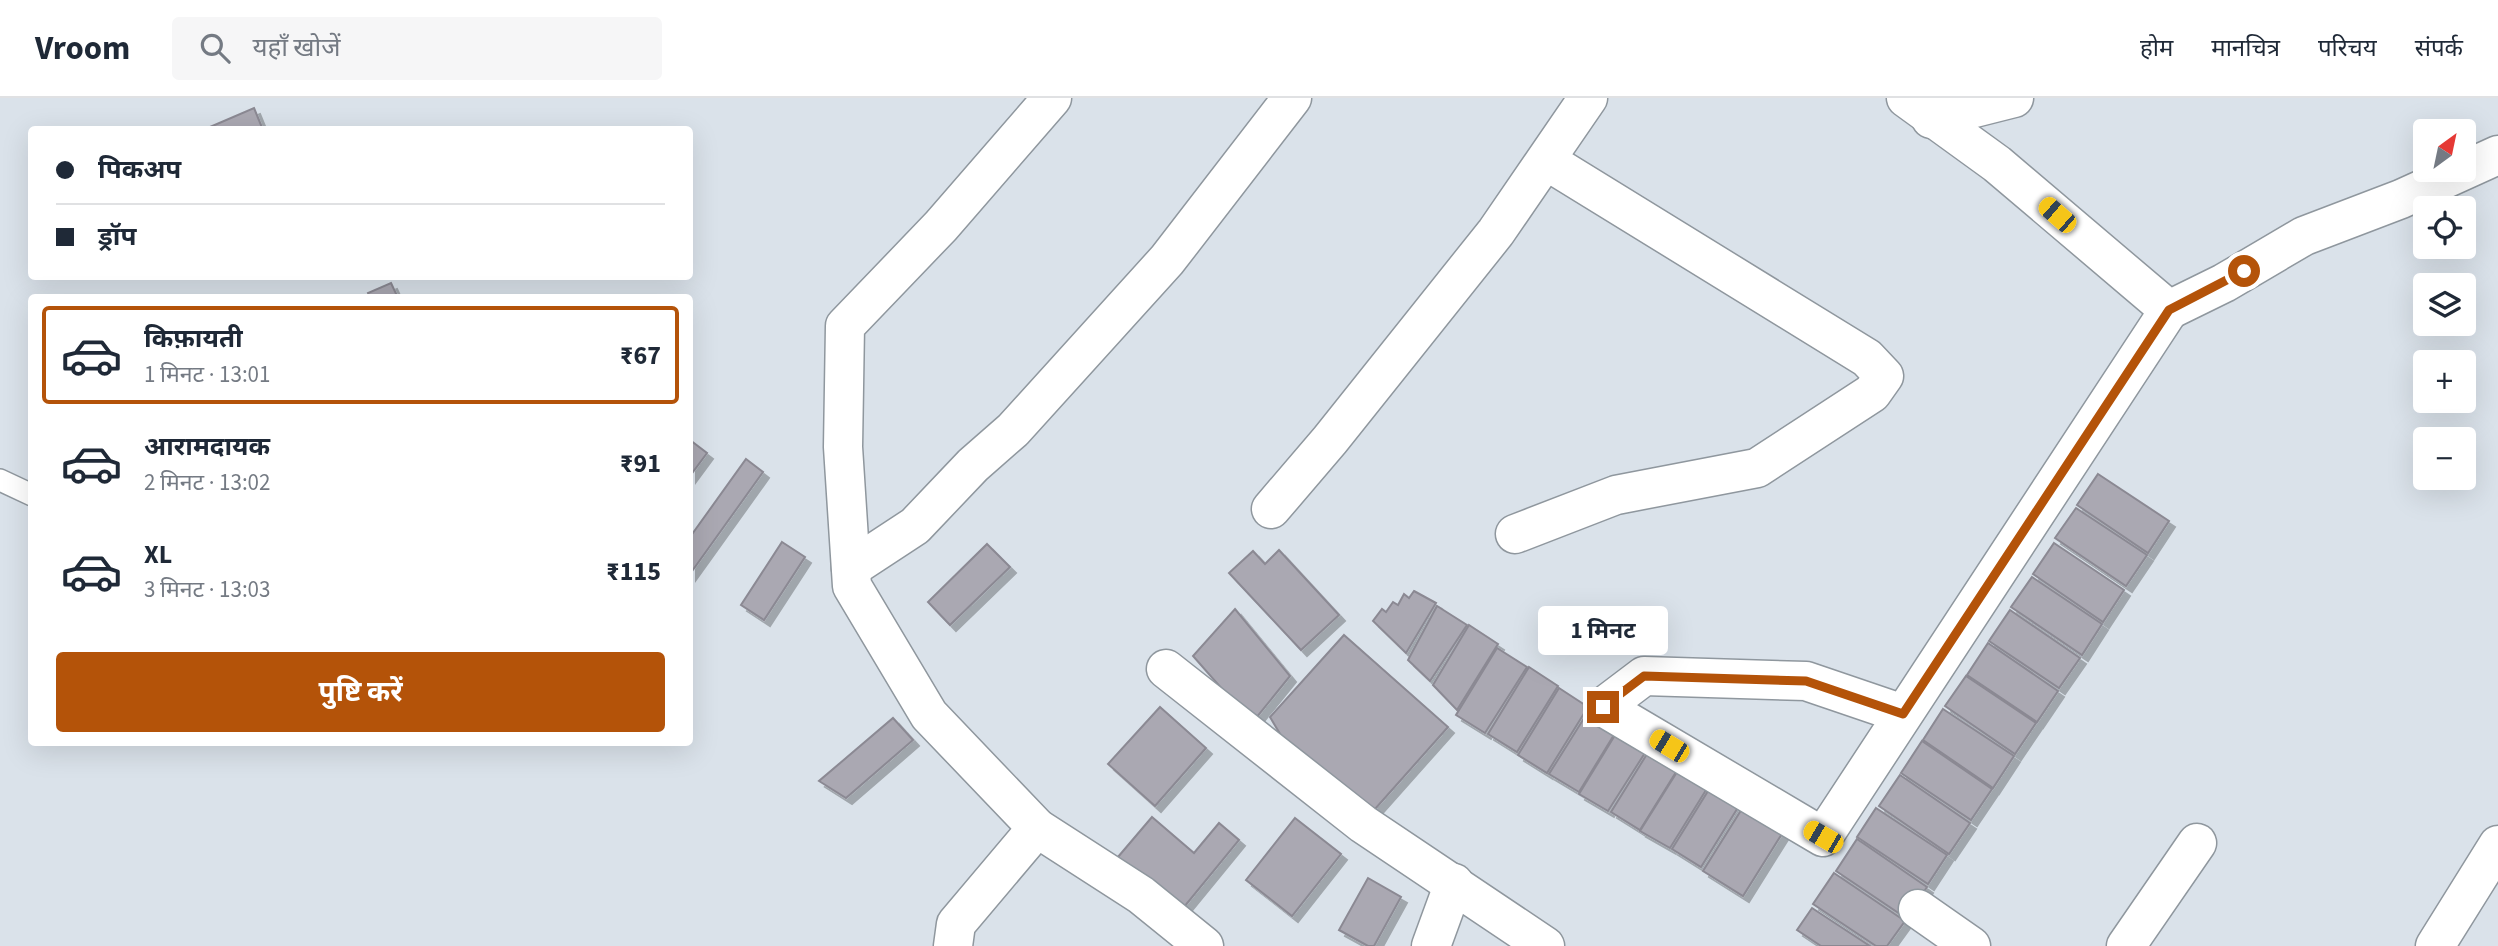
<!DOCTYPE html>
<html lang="hi">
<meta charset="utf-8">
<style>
:root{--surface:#fff;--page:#f6f6f7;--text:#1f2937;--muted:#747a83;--line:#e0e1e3;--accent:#b45309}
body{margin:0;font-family:"Source Sans 3","Noto Sans Devanagari",sans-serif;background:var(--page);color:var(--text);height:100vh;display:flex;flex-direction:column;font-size:26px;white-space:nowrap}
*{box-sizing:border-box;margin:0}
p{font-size:23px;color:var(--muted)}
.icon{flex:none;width:38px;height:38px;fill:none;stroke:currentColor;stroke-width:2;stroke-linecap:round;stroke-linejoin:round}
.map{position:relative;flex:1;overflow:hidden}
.sheet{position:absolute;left:28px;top:196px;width:665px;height:452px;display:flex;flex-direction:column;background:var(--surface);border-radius:7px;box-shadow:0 7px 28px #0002}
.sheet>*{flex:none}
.top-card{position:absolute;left:28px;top:28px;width:665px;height:154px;border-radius:7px;box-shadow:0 7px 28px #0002;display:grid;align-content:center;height:154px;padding:0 28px;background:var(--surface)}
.needle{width:46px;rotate:33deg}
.fabs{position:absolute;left:2413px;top:21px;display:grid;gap:14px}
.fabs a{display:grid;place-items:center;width:63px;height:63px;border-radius:7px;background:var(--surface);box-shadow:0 7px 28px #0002;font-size:35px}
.end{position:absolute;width:32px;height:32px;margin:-16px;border:9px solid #b45309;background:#fff;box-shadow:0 0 0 4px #fff}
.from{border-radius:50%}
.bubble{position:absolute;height:49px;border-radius:7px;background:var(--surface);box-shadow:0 7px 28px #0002;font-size:23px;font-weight:700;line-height:49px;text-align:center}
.car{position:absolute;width:21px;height:42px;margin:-21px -10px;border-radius:9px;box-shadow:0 0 5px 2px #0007;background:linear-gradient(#f5c518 24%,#345 0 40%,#f5c518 0 76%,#345 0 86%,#f5c518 0)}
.top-card b{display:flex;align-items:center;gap:24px;height:66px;font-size:26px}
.top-card b+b{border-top:2px solid var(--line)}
.top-card i{width:18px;height:18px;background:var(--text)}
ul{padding:12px 0 0;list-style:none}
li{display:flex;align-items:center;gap:21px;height:98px;margin:0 14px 10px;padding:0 14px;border:4px solid transparent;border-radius:7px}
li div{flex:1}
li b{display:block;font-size:26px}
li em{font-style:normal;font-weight:700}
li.active{border-color:var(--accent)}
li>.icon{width:63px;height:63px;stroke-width:1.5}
.button{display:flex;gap:14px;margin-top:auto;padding:14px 28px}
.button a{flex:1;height:80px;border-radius:7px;background:var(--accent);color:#fff;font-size:28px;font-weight:700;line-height:80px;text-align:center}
header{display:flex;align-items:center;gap:42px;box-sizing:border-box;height:98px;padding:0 35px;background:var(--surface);border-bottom:2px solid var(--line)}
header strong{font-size:33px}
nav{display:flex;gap:38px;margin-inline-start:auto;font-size:24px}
.search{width:490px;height:63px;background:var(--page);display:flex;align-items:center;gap:18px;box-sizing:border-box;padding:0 24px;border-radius:7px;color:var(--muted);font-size:26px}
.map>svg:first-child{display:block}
</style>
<header>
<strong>Vroom</strong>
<div class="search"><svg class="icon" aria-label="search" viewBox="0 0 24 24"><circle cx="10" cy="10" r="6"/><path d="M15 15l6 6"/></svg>यहाँ खोजें</div>
<nav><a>होम</a><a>मानचित्र</a><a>परिचय</a><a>संपर्क</a></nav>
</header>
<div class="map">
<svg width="2498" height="848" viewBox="0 0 2498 848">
<defs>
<filter id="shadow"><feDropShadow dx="6" dy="6" stdDeviation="0" flood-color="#0004"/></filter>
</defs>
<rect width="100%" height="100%" fill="#dae2ea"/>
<!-- building -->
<g fill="#aaa8b2" stroke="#8b8993" stroke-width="2" filter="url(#shadow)">
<path d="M254,10L263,32H203Z"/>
<path d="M391,185L398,200H370L368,195Z"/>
<path d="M690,342L707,355L690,378Z"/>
<path d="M746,361L763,374L690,476V439Z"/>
<path d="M2098,376L2169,423L2148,455L2077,407Z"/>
<path d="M2076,410L2147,457L2126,488L2055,440Z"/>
<path d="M782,444L805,459L764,522L741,507Z"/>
<path d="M2054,445L2124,492L2103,524L2033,476Z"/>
<path d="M987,446L1010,469L950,527L928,504Z"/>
<path d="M1279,452L1339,517L1301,552L1229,475L1253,453L1265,466Z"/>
<path d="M2032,479L2102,526L2082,557L2011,509Z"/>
<path d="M1414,493L1436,505L1406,555L1373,523L1382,511L1386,514L1393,504L1398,507L1404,496L1409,500Z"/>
<path d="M1437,508L1467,527L1430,583L1408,562Z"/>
<path d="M1235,511L1290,578L1252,625L1193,558Z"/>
<path d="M2010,512L2080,560L2059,590L1989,543Z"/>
<path d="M1469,527L1498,546L1457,612L1433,587Z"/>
<path d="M1344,537L1448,629L1367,720L1289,651L1270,619Z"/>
<path d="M1988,545L2058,593L2037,624L1967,577Z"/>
<path d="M1497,550L1527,569L1485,635L1456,617Z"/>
<path d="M1529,569L1558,588L1517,654L1488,636Z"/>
<path d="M1966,578L2036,625L2015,656L1945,608Z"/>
<path d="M1559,590L1588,609L1547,675L1518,657Z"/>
<path d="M1160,609L1206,650L1155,708L1108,666Z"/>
<path d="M1591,609L1620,627L1579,694L1549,676Z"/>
<path d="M1943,611L2014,658L1993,690L1923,642Z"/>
<path d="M893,620L913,642L846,700L819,683Z"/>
<path d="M1620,629L1650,647L1608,713L1579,696Z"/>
<path d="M1922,643L1992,691L1971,722L1901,675Z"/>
<path d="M1652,648L1681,666L1640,732L1611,714Z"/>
<path d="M1682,666L1711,684L1670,750L1640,733Z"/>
<path d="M1900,677L1970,725L1949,756L1879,708Z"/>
<path d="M1713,685L1742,703L1701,769L1672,751Z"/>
<path d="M1745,706L1785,731L1743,798L1703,773Z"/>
<path d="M1876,710L1947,757L1928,786L1857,739Z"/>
<path d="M1152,719L1194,755L1219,725L1239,742L1175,820L1112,766Z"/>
<path d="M1295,720L1341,756L1292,818L1246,782Z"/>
<path d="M1857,741L1927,789L1906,820L1836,773Z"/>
<path d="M1834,775L1905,823L1887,848H1876L1813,806Z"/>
<path d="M1368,780L1401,799L1374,848H1368L1339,832Z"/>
<path d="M1812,810L1870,848H1821L1797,832Z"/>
</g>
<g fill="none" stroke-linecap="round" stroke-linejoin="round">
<!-- service casing -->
<g stroke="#8f979e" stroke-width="24">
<path id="service" d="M0,382L32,397"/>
</g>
<!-- minor casing -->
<g stroke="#8f979e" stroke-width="41">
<g id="minor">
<path d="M1052,0L941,128L845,228L843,349L852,488L929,617L1037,730L1141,797L1204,848"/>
<path d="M1906,0L1997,66L2169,212L2224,185L2304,138L2401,101L2498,57"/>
<path d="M1931,21L2014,0"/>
<path d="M1271,411L1330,342L1496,134L1588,0"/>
<path d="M1515,436L1616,397L1757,370L1872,295L1884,278L1867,260L1547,63"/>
<path d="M851,470L915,428L973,367L1013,332L1167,162L1292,0"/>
<path d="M1166,571L1363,726L1545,848"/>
<path d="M1903,616L1806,583L1644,578L1603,609L1823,739L2169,212"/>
<path d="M1918,811L1971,848"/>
<path d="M953,848L956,826L1037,730"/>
<path d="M1431,848L1454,785"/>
<path d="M2126,848L2197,745"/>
<path d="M2435,848L2498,747"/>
</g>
</g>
<!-- service -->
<use href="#service" stroke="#fff" stroke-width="21"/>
<!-- minor -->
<use href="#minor" stroke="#fff" stroke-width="38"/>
</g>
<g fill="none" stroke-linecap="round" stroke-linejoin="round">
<!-- route -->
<path stroke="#b45309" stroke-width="9" d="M1603,609L1644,578L1806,583L1903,616L2169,212L2244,173"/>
</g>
</svg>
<div class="fabs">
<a><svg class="needle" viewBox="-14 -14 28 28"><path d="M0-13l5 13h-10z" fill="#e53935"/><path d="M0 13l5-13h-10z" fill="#747a83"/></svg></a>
<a><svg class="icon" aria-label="locate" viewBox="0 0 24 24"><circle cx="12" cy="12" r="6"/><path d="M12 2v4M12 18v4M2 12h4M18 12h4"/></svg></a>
<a><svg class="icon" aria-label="layers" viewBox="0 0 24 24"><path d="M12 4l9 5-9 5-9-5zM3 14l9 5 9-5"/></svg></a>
<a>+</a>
<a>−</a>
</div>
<i class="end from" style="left:2244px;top:173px"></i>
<i class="end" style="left:1603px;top:609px"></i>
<div class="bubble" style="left:1538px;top:508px;width:130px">1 मिनट</div>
<i class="car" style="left:2057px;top:117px;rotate:311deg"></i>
<i class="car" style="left:1669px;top:648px;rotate:301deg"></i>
<i class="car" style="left:1823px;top:739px;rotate:300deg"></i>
<div class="top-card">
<b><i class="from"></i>पिकअप</b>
<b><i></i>ड्रॉप</b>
</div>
<section class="sheet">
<ul>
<li class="active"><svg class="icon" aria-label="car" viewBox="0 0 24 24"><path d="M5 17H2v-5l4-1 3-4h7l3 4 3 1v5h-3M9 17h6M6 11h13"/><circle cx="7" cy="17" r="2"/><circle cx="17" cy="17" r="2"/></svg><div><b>किफ़ायती</b><p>1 मिनट · 13:01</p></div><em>₹67</em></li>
<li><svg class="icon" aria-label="car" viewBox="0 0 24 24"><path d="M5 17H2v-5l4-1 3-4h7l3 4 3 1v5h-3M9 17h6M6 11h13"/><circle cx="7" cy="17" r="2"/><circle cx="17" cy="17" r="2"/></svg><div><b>आरामदायक</b><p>2 मिनट · 13:02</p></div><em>₹91</em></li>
<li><svg class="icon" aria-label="car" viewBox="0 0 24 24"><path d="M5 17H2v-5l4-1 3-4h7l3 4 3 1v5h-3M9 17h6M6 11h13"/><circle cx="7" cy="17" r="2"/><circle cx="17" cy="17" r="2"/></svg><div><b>XL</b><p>3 मिनट · 13:03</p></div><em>₹115</em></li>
</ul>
<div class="button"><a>पुष्टि करें</a></div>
</section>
</div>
